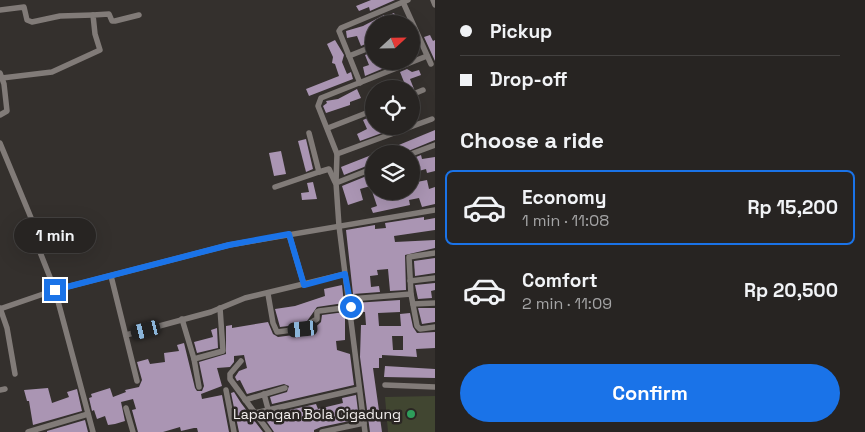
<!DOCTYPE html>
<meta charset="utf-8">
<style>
:root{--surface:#272422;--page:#2f2c2a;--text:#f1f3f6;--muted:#a4a4a5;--line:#434140;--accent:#1a73e8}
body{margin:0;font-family:"Space Grotesk",sans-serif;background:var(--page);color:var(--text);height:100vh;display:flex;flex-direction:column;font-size:19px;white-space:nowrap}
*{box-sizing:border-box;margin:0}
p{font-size:16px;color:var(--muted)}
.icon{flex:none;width:28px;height:28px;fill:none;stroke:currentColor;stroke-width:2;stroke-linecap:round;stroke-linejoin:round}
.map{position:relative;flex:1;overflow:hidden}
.sheet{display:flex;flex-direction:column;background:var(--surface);width:430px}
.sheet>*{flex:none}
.guide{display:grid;align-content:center;height:110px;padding:0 25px;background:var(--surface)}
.needle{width:32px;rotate:68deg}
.tools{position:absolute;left:365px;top:15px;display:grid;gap:10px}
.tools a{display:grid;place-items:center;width:55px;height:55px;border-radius:50%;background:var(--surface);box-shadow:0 5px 20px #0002,0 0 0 1px var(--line);font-size:25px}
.end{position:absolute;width:22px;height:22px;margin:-11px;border:6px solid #1a73e8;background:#fff;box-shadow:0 0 0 2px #fff}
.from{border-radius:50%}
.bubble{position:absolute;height:35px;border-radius:18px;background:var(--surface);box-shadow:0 5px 20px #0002,0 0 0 1px var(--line);font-size:16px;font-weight:700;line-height:35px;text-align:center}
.car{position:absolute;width:15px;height:30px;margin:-15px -8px;border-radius:6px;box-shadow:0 0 4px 1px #0007;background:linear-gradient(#222 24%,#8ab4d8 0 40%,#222 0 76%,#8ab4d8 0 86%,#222 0)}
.guide b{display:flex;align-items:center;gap:18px;height:48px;font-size:19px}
.guide b+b{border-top:1px solid var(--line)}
.guide i{width:12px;height:12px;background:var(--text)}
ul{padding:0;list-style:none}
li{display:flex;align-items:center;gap:15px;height:75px;margin:0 10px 8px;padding:0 15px;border:2px solid transparent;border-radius:8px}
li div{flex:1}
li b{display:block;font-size:19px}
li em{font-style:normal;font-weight:700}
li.active{border-color:var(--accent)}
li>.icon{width:45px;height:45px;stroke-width:1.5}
h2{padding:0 25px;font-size:22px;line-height:60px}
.action{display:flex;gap:10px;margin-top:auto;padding:10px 25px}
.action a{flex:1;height:58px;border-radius:30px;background:var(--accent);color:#fff;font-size:20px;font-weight:700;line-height:58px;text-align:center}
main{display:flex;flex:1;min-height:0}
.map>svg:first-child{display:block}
</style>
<main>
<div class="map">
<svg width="435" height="432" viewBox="0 0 435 432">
<rect width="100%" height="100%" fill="#34302d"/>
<!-- green -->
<path fill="#414631" d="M435,396V432H388L385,397Z"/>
<!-- building -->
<g fill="#aa95b3" fill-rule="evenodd">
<path d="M371,0H395L370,11L369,7L359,11L356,6Z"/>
<path d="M394,13L398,21L405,18L408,24H374V40L361,46L357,36L347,38L346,31L363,26L384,15L385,17Z"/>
<path d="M430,35L433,41L435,40V61L424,37Z"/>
<path d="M335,40L344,55L342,62L347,74L351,72L353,79L309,96L306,89L339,76L335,64L332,63L333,57L327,44Z"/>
<path d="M370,53L374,63L401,61L365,76L363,67L369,65L365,55Z"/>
<path d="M407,69L412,72L419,70L421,75L410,79L414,89H387L404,82L400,72Z"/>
<path d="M357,89L361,98L350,102V105L326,113L323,106L327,103L326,101L338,99Z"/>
<path d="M374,115V126H379L382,133L360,141L357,134L367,129L363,120Z"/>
<path d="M435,130V140L401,154H377Z"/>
<path d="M306,139L313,169L306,172L298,141Z"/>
<path d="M281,151L286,174L274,176L269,153Z"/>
<path d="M374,154V163L344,175L341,167Z"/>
<path d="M421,155L422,159L435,157V171L427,173L426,169L415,172L417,182L427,180L429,189L435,187V204L422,207L419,198L409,200L410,205L373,213L371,208L377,206L372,191H411V159Z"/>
<path d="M374,173V185L360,189L363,200L348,205L342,186Z"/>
<path d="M313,182L317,199L302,200L301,193L309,192L307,183Z"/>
<path d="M424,217V220L435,218V230L394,236L395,242L435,240V248L405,255L406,290L390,291L388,269L377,270L378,275L370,276L371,287L379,286L380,292L353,294L346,230L375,225V229L386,228L385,223Z"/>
<path d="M435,258V273L415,276L414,261Z"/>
<path d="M435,283V290L431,291L432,298L418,299L415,285Z"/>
<path d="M342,285L344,303L317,307L305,324L280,327L275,309L295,306L325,296L324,289Z"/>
<path d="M400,300V312L378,313L379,326H401L400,314L410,313L413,327L417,333L435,332V348L416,349L417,357L382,355V358H379V368H373L382,432H370L360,357L361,325H366L365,312H356V303H354ZM392,336H403V350H393Z"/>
<path d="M418,308H435V322L422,324Z"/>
<path d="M345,312V340L336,341L337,350L350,354L354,385L272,404L270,397L287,392L289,386L284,384L247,394L240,380L237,381L235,377L239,371L247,368L244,355L234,356V362L230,367L217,368L222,386L201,394L202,399L222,395L229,432H198L197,428H194L181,431L180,427L163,432H138L132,410L136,409L133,399L121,402L125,421L115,424L108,425L105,416L97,419L94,410L92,411L89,398L92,397L91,394L110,388L113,397L126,392L125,390L139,387L142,380L137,362L148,359L150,364L165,362L164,353L179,351L177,345L184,343L195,388L197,391H202L204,386L199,362L226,354V326L232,325V328L268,322L273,334L278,337L309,333L321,322L322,315Z"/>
<path d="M217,328L218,348L197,353L194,342L213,337L211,330Z"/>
<path d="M385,366L435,369V378L384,377Z"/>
<path d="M48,388L52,403L69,397L67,392L77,389L82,411L33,425L29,401H27L24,390Z"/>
<path d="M234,392L241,403L263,432H239L231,393Z"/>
<path d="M356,395L359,419L321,427L314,430V432H274L263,416L316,404L318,409L343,403L342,398Z"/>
<path d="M85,420L88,432H47V431Z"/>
</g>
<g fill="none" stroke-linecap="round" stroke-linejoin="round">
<!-- minor -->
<g stroke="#817b78" stroke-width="5.5">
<path d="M433,0L435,5"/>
<path d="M403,2L431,64"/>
<path d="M0,10L24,7L27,20L32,22L60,16L93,15"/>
<path d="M349,56L374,46"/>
<path d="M0,73L4,84L7,111L0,115"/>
<path d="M2,78L52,72L100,50L95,34L93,15L109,14L112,21H115L139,15"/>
<path d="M360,83L339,31L341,28L408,0"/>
<path d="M411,95L423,90"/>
<path d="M328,128L374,110"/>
<path d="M309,133L319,172L329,169L335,182"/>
<path d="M0,143L34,225L40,252L55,290L93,432"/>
<path d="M337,154L432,119"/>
<path d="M411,154L435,145"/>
<path d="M336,183L337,154L318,106L321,98L427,56"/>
<path d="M275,187L319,172"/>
<path d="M289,234L304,285"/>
<path d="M435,253L409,257L411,294L417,326L420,329L435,327"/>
<path d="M111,276L137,381"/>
<path d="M410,281L435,278"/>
<path d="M268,294L273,323L277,332L308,328L310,323L317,319V312L319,311L351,307"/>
<path d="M350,299L411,294"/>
<path d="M413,304L435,303"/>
<path d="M0,308L7,328L15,374"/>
<path d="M0,309L55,290L229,245L435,210"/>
<path d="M182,319L194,359L199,387"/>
<path d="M126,335L211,312L245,298L345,274"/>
<path d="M194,359L223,351L220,308"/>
<path d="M241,361L230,374V379L269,432"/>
<path d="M385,385L435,387"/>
<path d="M0,390L5,389"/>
<path d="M226,390L234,432"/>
<path d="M264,394L268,409"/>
<path d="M245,400L285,388"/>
<path d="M126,408L133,432"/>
<path d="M255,413L359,389"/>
<path d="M28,432L88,414"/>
<path d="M322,432L364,423"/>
<path d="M365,432L339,226L336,183L374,168"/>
</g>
</g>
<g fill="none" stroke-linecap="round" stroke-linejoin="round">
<!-- route -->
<path stroke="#1a73e8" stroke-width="6" d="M55,290L229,245L289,234L304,285L345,274L351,307"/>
</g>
<!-- markers -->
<circle fill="#2e9e5b" stroke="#2a2623" stroke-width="2" cx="411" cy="414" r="5"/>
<g text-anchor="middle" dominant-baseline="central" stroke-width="5" stroke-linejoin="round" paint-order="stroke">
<!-- poi labels -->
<g font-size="14" fill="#f2eeed" stroke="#2a2623" text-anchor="end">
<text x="401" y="414">Lapangan Bola Cigadung</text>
</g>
</g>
</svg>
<div class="tools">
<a><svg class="needle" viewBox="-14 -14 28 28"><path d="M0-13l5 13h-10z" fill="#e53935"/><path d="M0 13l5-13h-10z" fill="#a4a4a5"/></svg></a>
<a><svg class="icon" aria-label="locate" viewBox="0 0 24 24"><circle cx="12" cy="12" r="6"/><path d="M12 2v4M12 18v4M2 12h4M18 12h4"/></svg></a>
<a><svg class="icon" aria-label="layers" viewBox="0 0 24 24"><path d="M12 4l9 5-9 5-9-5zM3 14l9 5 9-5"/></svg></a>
</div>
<i class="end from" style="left:351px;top:307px"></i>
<i class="end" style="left:55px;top:290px"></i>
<div class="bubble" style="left:14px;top:218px;width:82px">1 min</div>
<i class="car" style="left:303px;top:329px;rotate:264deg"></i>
<i class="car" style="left:146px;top:330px;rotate:256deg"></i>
</div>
<section class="sheet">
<div class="guide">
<b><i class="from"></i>Pickup</b>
<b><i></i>Drop-off</b>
</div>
<h2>Choose a ride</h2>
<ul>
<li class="active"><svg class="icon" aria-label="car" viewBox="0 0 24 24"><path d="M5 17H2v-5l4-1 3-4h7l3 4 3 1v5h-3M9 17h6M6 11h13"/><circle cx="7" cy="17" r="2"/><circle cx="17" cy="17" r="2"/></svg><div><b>Economy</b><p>1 min · 11:08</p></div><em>Rp 15,200</em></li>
<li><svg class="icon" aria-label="car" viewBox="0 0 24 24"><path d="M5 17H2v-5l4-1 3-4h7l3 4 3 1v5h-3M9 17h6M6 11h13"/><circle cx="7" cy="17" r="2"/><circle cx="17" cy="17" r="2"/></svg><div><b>Comfort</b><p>2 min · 11:09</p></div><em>Rp 20,500</em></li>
</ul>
<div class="action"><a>Confirm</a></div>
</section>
</main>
